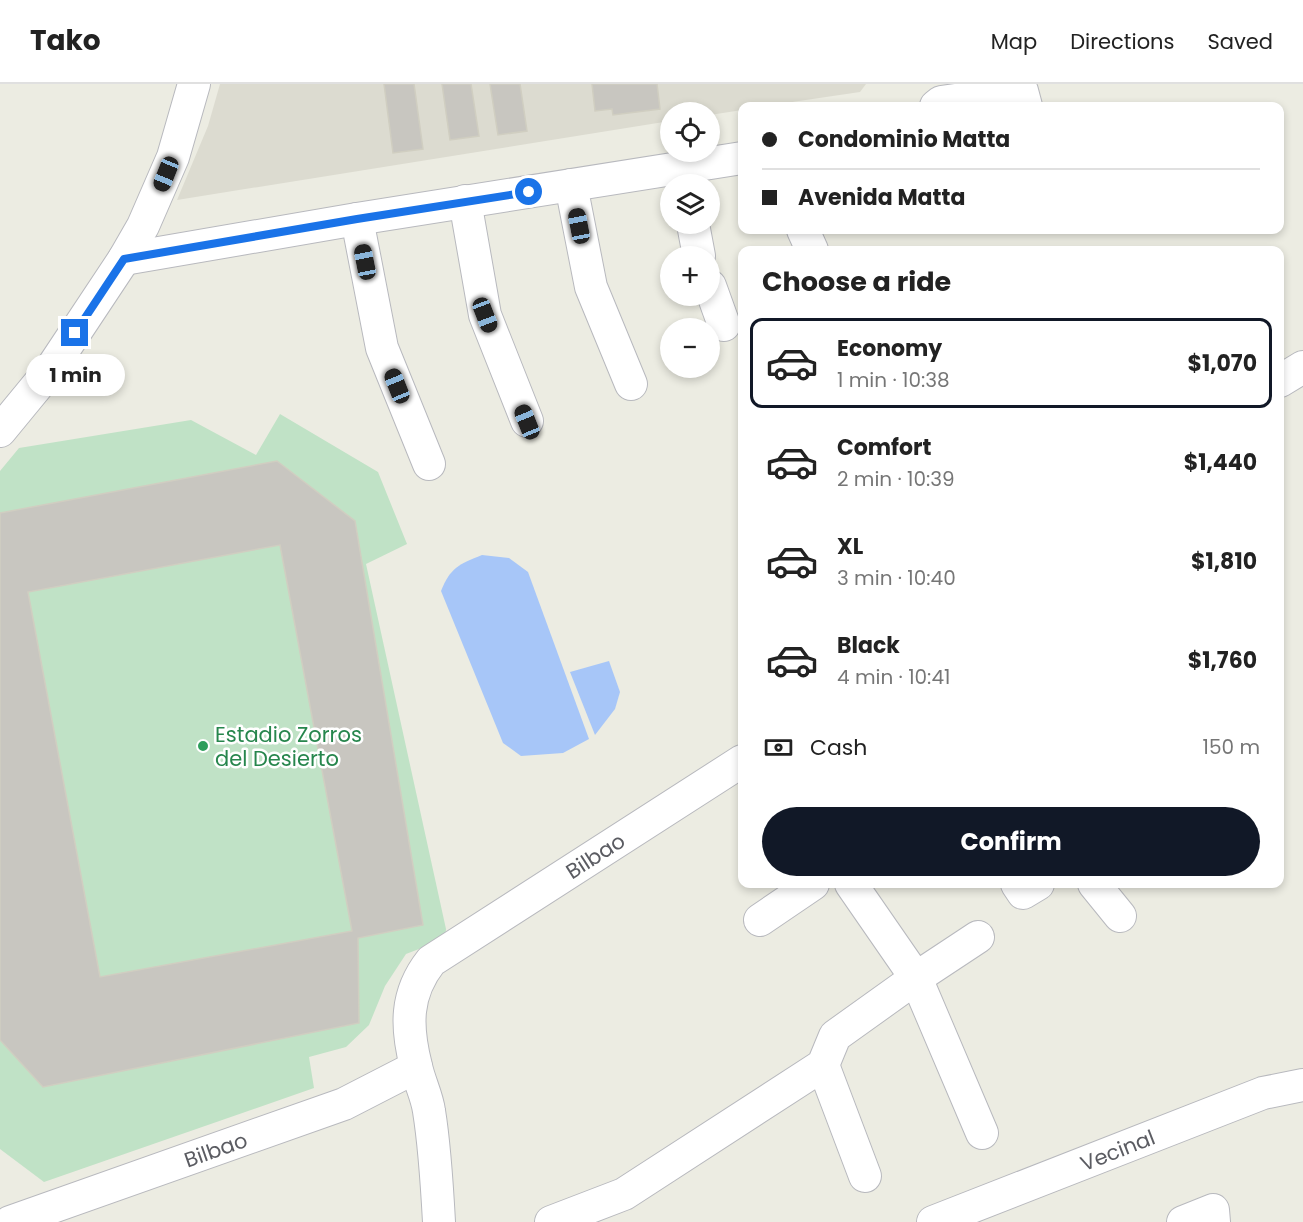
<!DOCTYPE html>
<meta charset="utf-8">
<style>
:root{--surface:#fff;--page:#f2f2f2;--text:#222;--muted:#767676;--line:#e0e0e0;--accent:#111827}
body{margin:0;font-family:Poppins,sans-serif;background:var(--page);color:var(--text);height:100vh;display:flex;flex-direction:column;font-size:22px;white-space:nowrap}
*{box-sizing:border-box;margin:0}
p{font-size:20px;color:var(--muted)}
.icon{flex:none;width:33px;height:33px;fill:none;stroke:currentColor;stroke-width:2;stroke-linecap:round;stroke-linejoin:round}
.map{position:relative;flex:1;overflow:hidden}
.panel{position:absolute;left:738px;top:162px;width:546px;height:642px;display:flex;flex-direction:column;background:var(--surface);border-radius:12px;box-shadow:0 3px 9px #0003}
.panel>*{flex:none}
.banner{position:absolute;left:738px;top:18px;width:546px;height:132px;border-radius:12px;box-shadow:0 3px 9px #0003;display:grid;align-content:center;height:132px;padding:0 24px;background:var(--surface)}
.buttons{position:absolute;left:660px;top:18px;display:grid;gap:12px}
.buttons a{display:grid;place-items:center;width:60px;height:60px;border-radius:50%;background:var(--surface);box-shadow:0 3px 9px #0003;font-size:30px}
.end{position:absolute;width:27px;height:27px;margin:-14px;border:8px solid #1a73e8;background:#fff;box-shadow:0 0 0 3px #fff}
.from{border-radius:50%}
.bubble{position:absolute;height:42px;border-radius:21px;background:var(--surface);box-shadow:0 3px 9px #0003;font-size:20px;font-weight:700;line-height:42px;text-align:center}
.car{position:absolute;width:18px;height:36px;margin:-18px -9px;border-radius:8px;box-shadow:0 0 4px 2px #0007;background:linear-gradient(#222 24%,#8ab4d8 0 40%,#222 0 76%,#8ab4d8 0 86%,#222 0)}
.banner b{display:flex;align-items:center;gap:21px;height:57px;font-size:22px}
.banner b+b{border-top:2px solid var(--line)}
.banner i{width:15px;height:15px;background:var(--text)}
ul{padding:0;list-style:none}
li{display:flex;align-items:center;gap:18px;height:90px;margin:0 12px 9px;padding:0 12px;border:3px solid transparent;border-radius:12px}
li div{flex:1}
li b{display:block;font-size:22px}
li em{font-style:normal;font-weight:700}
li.selected{border-color:var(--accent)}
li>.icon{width:54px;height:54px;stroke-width:1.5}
h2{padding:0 24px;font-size:27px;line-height:72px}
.pay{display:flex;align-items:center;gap:15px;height:66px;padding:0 24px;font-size:22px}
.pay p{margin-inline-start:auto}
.action{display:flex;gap:12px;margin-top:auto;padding:12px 24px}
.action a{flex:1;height:69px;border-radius:36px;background:var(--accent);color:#fff;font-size:24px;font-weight:700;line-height:69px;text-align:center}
header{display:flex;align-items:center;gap:36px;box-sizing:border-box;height:84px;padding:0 30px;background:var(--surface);border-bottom:2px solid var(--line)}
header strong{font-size:28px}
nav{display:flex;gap:33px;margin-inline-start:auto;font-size:21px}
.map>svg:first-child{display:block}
</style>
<header>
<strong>Tako</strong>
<nav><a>Map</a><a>Directions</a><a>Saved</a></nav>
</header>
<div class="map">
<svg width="1303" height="1138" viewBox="0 0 1303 1138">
<rect width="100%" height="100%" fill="#ecece2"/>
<!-- education -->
<path fill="#dcdbd0" d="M220,0H866L860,8L765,22H742V26L710,31V28H670V37L177,116L208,42Z"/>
<!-- green -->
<path fill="#c0e2c6" d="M280,330L378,388L407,460L366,480L446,845L445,855L406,870L385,902L369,941L346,963L309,973L314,1004L44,1098L0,1065V387L19,364L191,336L256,371Z"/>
<!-- water -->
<g fill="#a7c6f8">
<path d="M482,471L509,474L528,488L589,655L563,669L521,672L503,659L441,507C450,484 459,480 482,471Z"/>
<path d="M609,577L620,608L615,625L595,651L570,588Z"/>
</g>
<!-- building -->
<g fill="#c8c6c0" stroke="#d0cec1" stroke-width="1.5" fill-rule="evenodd">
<path d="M384,0H414L423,65L393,69Z"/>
<path d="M442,0H471L479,52L450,56Z"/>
<path d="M490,0H520L527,47L498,51Z"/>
<path d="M592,0H657L660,25L613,31L612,25L595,27Z"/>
<path d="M277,377L355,437L423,841L358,854L359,939L43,1003L0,956V429ZM280,461L352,847L100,893L28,508Z"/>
</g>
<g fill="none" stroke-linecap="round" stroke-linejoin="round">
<!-- minor casing -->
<g stroke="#b8b9be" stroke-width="34">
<g id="minor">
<path d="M936,22L941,18L1022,7L1026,22"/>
<path d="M571,101L591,203L631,300"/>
<path d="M465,117L485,231L527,337"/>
<path d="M357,135L382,264L429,380"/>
<path d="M693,140L699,172"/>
<path d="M803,146L812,166"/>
<path d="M124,175L357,135L742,74"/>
<path d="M710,202L724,241"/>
<path d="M1280,297L1303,283"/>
<path d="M0,347L51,285L124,175L143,142L173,73L194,0"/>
<path d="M851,800L916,894L982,1049"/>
<path d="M1017,800L1023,809L1038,800"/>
<path d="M1094,800L1120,832"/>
<path d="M760,836L813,800"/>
<path d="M823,981L865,1092"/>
<path id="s1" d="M10,1138L344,1020L416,983"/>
<path id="s2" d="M439,1138C437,1101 435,1064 429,1027C427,1012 419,997 416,982C406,943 405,910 431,877L742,677"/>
<path d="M551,1138L624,1110L823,981L835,952L916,894L978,853"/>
<path id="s3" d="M933,1138L1263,1009L1303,1001"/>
<path d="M1183,1138L1213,1126L1214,1138"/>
</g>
</g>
<!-- minor -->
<use href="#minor" stroke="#fff" stroke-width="32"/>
</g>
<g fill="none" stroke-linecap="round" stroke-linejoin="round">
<!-- route -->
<path stroke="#1a73e8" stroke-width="8" d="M75,249L124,175L357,135L529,108"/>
</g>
<!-- markers -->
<circle fill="#2e9e5b" stroke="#fff" stroke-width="2" cx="203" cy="662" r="6"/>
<g text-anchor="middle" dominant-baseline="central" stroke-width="5" stroke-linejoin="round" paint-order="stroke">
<!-- leisure labels -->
<g font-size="21" fill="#27864d" stroke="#fff" text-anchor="start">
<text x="215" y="650">Estadio Zorros<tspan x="215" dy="24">del Desierto</tspan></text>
</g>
<!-- street labels -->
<g font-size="21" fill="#5b5c62" stroke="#fff">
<text stroke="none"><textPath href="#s2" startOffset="464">Bilbao</textPath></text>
<text stroke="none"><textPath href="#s1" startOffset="218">Bilbao</textPath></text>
<text stroke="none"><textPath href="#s3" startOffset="198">Vecinal</textPath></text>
</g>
</g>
</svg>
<div class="buttons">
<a><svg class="icon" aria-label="locate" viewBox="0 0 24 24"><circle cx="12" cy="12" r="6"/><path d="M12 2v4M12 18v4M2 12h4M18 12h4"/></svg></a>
<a><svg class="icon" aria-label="layers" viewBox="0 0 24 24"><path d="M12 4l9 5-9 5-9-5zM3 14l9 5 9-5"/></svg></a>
<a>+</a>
<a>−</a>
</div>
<i class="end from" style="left:529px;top:108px"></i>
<i class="end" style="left:75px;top:249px"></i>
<div class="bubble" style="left:26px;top:270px;width:99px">1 min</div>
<i class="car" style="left:166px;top:90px;rotate:202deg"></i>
<i class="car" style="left:579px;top:142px;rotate:349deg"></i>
<i class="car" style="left:365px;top:178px;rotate:349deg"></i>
<i class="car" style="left:485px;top:231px;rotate:159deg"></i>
<i class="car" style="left:397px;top:302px;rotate:338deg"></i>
<i class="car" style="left:527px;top:338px;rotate:338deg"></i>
<div class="banner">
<b><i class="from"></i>Condominio Matta</b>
<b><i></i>Avenida Matta</b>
</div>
<section class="panel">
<h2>Choose a ride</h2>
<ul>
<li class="selected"><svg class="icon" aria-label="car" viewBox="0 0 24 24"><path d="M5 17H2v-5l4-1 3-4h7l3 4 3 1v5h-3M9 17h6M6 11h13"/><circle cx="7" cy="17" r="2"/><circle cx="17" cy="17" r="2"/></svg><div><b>Economy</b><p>1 min · 10:38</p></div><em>$1,070</em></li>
<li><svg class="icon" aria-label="car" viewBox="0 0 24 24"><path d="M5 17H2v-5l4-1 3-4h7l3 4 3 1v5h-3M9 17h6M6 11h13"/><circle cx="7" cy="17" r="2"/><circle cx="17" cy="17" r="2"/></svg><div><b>Comfort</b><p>2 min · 10:39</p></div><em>$1,440</em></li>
<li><svg class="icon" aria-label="car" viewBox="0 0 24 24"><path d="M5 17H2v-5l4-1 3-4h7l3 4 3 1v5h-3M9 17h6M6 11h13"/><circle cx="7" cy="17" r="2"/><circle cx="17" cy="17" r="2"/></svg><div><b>XL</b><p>3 min · 10:40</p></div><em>$1,810</em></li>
<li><svg class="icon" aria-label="car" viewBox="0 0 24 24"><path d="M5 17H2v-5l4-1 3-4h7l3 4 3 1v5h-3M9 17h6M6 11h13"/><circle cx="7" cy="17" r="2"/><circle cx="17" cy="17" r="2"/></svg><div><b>Black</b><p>4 min · 10:41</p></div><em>$1,760</em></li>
</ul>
<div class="pay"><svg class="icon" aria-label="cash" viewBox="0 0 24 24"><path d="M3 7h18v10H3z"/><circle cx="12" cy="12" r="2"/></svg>Cash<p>150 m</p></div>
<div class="action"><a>Confirm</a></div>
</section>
</div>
